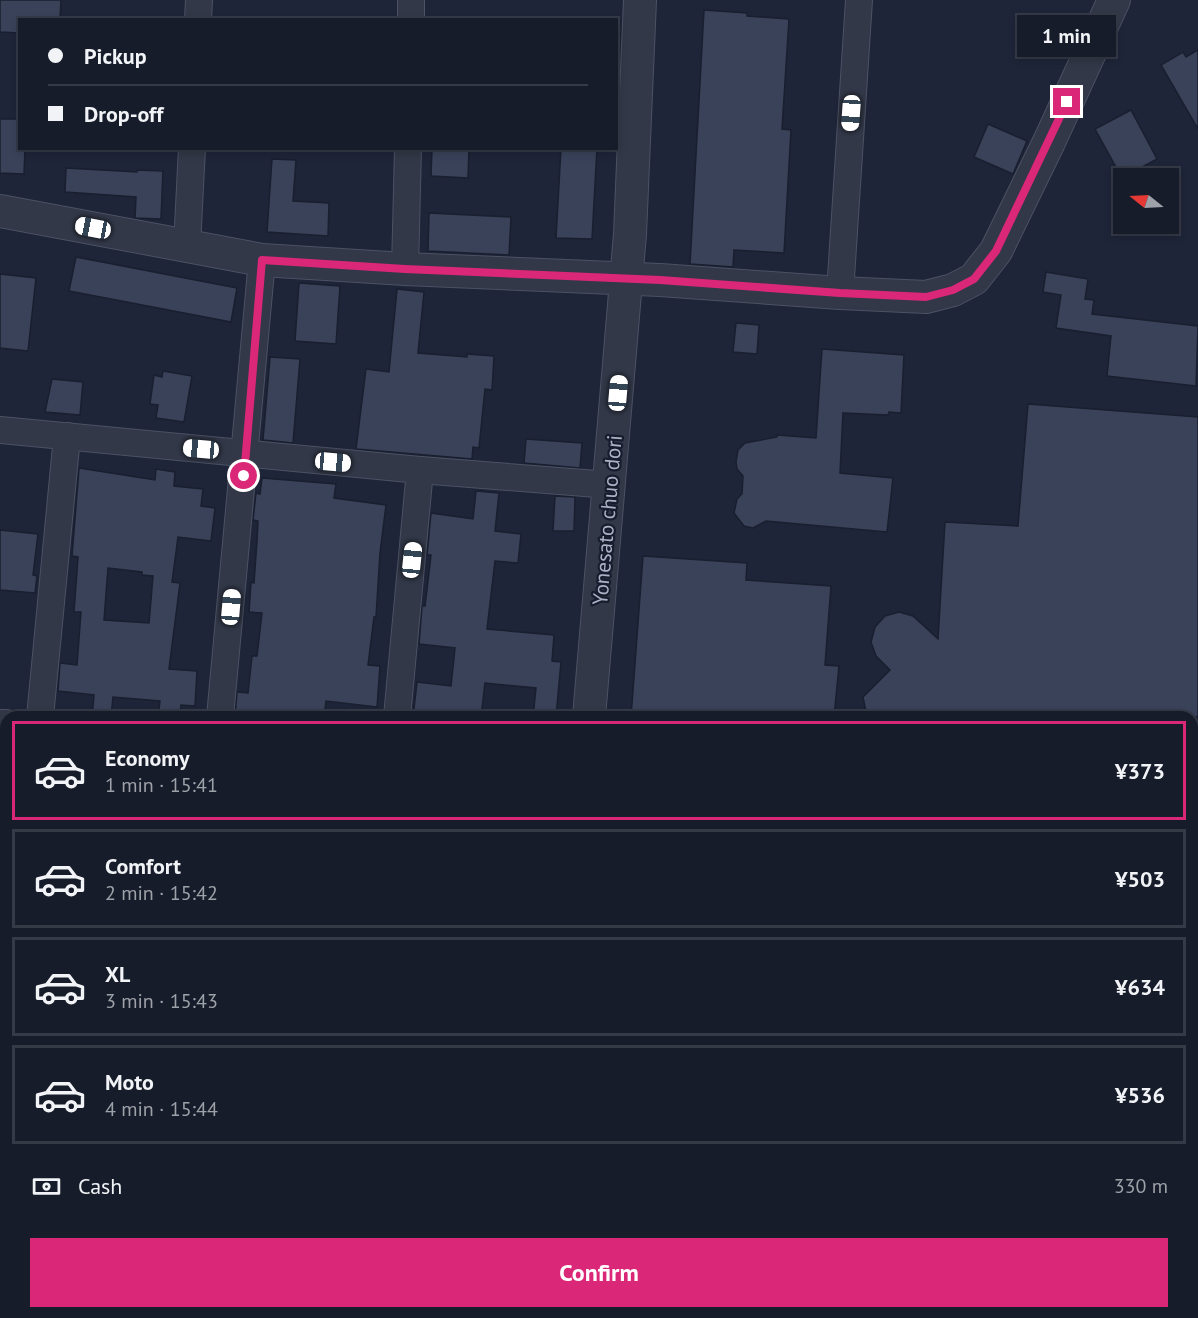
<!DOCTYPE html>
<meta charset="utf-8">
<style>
:root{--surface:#161c2a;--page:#1f2532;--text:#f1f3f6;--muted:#9ea1a8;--line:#353a47;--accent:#db2777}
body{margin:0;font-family:"PT Sans",sans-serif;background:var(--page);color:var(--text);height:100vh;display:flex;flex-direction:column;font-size:22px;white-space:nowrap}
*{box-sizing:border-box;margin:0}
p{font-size:20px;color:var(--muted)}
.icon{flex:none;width:33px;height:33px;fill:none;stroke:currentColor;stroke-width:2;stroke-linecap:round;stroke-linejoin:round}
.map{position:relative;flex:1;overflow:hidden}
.sheet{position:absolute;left:0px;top:711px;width:1198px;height:608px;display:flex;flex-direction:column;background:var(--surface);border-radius:18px 18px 0 0;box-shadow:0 3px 9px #0003,0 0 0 2px var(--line)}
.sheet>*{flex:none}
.banner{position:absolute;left:18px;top:18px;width:600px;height:132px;border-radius:0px;box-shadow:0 3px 9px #0003,0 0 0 2px var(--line);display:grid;align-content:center;height:132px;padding:0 30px;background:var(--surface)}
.needle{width:39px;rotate:288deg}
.fabs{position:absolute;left:1113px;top:168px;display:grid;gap:12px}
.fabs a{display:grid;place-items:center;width:66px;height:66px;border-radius:0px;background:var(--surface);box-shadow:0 3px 9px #0003,0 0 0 2px var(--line);font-size:30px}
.end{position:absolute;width:27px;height:27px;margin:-14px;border:8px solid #db2777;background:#fff;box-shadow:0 0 0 3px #fff}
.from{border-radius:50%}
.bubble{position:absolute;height:42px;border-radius:0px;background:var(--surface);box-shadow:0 3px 9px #0003,0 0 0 2px var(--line);font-size:20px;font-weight:700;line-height:42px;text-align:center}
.car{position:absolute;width:18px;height:36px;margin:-18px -9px;border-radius:8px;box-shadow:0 0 4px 2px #0007;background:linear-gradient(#fff 24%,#345 0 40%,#fff 0 76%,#345 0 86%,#fff 0)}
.banner b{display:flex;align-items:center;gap:21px;height:57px;font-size:22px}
.banner b+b{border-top:2px solid var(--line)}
.banner i{width:15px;height:15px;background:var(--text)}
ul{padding:10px 0 0;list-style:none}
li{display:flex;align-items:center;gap:18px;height:99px;margin:0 12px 9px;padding:0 18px;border:3px solid var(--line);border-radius:0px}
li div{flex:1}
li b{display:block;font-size:22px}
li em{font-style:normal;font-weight:700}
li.on{border-color:var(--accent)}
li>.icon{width:54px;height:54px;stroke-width:1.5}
.pay{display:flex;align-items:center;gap:15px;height:66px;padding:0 30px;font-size:22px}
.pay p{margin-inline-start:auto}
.primary-button{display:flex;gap:12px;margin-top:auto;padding:12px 30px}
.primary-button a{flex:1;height:69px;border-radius:0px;background:var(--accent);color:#fff;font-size:24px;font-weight:700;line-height:69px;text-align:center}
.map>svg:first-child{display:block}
</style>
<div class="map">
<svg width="1198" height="1318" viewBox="0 0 1198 1318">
<rect width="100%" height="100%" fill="#1e2538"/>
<!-- building -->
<g fill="#394259" stroke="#191f2f" stroke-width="1.5" fill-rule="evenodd">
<path d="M0,0H61L60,20H20V33L0,32Z"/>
<path d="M704,10L747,13V16L789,19L782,129L791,130L784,253L734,250L733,267L690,264Z"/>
<path d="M1198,50V129L1161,65L1183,52L1186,57Z"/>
<path d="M1131,110L1157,159L1122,178L1095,129Z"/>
<path d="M0,119H20V148H25L24,174L0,173Z"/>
<path d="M988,124L1027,141L1013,174L974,157Z"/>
<path d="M432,148H469L468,178L431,176Z"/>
<path d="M561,148H597L592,239L556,238Z"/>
<path d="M272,159L296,160L293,201L329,203L328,236L267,232Z"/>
<path d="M66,168L137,172V170L163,171L161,219L135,218L136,197L65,192Z"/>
<path d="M429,213L511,217L509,255L428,251Z"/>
<path d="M76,257L237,288L231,322L69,291Z"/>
<path d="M1046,272L1088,279L1085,299L1094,300L1092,314L1198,326L1196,386L1107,376L1111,336L1056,328L1061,295L1043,292Z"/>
<path d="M0,274L36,278L28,351L0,348Z"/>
<path d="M299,283L340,286L336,344L295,341Z"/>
<path d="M397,289L424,292L418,353L467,357V354L494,356L492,390L485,389L479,448L473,447L472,459L356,449L366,369L389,372Z"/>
<path d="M736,323L759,325L757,354L733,352Z"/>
<path d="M822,349L904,355L901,413L889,412L888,415L843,413L840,473L893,478L887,532L766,521L753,528L744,526L734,513L737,499L742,494L743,476L737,469L736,462L738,450L745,443L777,437V435L816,438Z"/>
<path d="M270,357L300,359L293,443L263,440Z"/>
<path d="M163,371L192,376L184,422L156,418L158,405L150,404L154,375L162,377Z"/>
<path d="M52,379L83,382L80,415L45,412Z"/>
<path d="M1028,404L1198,417V717H867L863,697L890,670L876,656L871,642L875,627L885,616L899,612L913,616L938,639L945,522L1018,526Z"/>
<path d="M526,439L582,443L580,468L524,463Z"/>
<path d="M79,468L155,480L156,469L175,472L174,486L203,489L201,506L215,508L211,541L178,537L172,582L180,583L169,669L197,671L195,706L181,705L180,717H158L160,701L113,697L111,717H92L94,695L58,691L60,663L77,665L81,612H74L78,557L72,556ZM108,568L142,572V575L153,576L149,623L104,620Z"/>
<path d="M262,478L336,484L334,498L386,505L380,553L376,617H374L368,665L380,666L377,707L326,701L324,717H235L237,692L248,693L252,656H257L262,613L249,612L251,582L254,583L257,541L258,521L253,520L256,493L260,494Z"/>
<path d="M476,491L499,493L495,531L521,534L518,563L495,561L487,629L554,635L552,661L561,662L556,717H533L536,688L485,683L481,717H413L417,682L451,686L455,648L419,644L422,606H425L431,555H427L431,513L473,519Z"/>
<path d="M555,496L575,497L574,531H553Z"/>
<path d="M0,530L38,534L33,575L37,576L35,593L0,590Z"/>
<path d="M643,556L747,563L746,580L831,586L825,665L839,666L834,717H631Z"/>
</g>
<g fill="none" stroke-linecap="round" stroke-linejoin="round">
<!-- service casing -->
<g stroke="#4c5264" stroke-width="15">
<path id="service" d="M1192,1111L1198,1112"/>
</g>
<!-- minor casing -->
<g stroke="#4c5264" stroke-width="28">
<g id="minor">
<path d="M198,20L199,0"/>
<path d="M411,20V0"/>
<path d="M187,246L192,148"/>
<path d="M405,269L408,148"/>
<path d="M840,293L859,0"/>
<path d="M0,430L420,470L610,485"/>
<path d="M40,717L67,436"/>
<path d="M220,717L262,260"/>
<path d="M397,717L420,470"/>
<path d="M0,723H6"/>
<path d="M0,1050L6,1051"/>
<path d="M0,1208L6,1143"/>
<path d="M1192,1240L1198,1248"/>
<path d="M169,1318V1312"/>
<path d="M347,1318V1312"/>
<path d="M730,1318L731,1312"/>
<path d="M915,1318V1312"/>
<path d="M1094,1318V1312"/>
</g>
</g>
<!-- tertiary casing -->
<g stroke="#4c5264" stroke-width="34">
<g id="tertiary">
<path d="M0,211L262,260L405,269L660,280L840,293L926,297L953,290L974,279L996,251L1049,142L1114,0"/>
<path d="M589,717L630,234L640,0"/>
<path d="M534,1318L535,1312"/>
</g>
</g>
<!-- service -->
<use href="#service" stroke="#323848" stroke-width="12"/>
<!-- minor -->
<use href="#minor" stroke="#323848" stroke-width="26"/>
<!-- tertiary -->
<use href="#tertiary" stroke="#323848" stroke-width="32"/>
</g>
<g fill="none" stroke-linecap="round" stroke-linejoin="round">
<!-- route -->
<path stroke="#db2777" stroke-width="8" d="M244,476L262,260L405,269L660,280L840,293L926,297L953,290L974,279L996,251L1067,102"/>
</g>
<g text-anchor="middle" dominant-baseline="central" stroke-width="4.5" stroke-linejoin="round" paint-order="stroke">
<!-- street labels -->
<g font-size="21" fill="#abb2c6" stroke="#171d2d">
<text transform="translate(607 520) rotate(-85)">Yonesato chuo dori</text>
</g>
</g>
</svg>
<div class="fabs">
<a><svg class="needle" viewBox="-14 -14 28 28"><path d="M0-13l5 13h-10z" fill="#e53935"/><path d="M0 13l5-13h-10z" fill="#9ea1a8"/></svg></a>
</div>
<i class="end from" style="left:244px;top:476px"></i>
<i class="end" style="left:1067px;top:102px"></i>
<div class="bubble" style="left:1017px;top:15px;width:99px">1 min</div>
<i class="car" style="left:851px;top:113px;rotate:184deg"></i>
<i class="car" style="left:93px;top:228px;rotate:281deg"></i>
<i class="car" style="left:618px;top:393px;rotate:5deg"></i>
<i class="car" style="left:201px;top:449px;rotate:275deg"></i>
<i class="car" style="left:333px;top:462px;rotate:95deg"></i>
<i class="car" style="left:412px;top:560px;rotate:6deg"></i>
<i class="car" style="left:231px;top:607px;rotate:5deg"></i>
<div class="banner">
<b><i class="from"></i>Pickup</b>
<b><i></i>Drop-off</b>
</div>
<section class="sheet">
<ul>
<li class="on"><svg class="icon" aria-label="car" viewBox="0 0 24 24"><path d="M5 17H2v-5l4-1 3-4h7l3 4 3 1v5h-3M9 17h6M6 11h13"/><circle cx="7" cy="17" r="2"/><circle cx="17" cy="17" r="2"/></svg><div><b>Economy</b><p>1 min · 15:41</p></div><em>¥373</em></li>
<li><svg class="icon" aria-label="car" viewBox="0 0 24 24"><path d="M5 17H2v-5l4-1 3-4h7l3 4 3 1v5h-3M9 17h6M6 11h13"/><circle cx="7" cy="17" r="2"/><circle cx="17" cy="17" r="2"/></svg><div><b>Comfort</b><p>2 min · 15:42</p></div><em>¥503</em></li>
<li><svg class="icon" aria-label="car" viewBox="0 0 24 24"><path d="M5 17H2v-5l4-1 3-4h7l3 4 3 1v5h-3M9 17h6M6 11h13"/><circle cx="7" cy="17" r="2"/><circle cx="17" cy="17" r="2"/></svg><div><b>XL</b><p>3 min · 15:43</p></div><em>¥634</em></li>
<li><svg class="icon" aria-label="car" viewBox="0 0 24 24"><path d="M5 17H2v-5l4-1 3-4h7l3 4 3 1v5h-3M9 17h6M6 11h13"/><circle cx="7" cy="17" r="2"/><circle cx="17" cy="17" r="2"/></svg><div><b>Moto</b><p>4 min · 15:44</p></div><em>¥536</em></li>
</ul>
<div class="pay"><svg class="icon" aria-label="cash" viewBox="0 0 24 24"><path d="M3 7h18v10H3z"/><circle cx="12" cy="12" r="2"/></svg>Cash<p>330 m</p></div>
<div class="primary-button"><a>Confirm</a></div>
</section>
</div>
